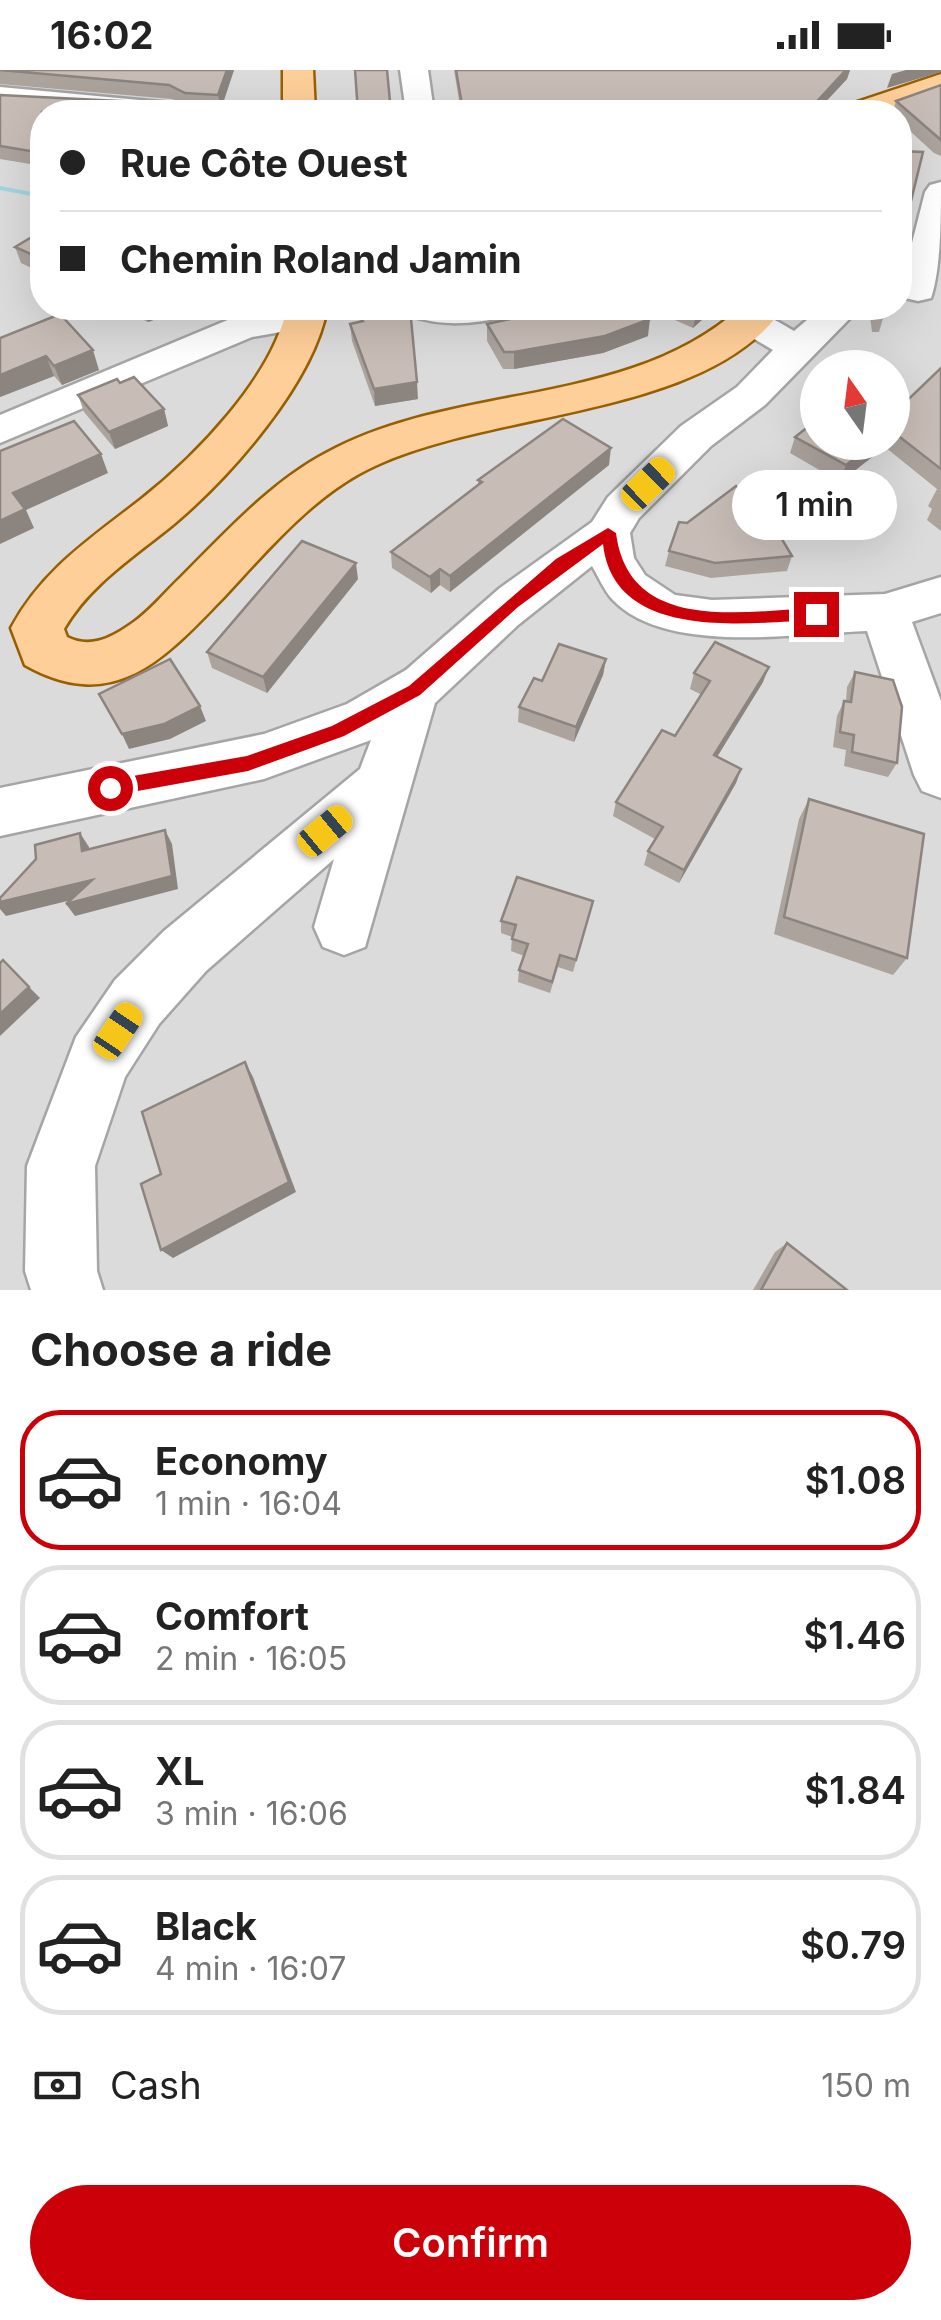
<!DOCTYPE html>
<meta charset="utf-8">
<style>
:root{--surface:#fff;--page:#f6f6f6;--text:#222;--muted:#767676;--line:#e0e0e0;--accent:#cc0009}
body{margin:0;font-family:Inter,sans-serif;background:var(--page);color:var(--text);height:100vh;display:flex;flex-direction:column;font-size:38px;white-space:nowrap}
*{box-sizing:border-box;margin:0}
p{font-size:32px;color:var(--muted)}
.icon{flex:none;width:55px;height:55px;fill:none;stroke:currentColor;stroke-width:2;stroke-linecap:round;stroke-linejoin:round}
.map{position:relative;height:1220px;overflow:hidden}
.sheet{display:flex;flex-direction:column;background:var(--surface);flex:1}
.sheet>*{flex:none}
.top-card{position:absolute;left:30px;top:30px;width:882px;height:220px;border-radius:40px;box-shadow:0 10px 40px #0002;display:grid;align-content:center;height:220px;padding:0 30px;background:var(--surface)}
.needle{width:65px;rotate:346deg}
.controls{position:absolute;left:800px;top:280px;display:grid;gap:20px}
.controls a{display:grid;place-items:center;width:110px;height:110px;border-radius:50%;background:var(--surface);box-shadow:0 10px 40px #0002;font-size:50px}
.end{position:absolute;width:45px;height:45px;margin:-22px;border:12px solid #cc0009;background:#fff;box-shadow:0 0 0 5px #fff}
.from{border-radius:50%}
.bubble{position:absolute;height:70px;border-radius:35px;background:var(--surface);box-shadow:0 10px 40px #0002;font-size:32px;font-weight:600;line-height:70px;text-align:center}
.car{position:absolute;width:30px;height:60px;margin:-30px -15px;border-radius:12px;box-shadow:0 0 8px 2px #0007;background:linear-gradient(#f5c518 24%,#345 0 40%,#f5c518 0 76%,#345 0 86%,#f5c518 0)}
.top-card b{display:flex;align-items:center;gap:35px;height:95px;font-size:38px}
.top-card b+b{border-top:2px solid var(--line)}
.top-card i{width:25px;height:25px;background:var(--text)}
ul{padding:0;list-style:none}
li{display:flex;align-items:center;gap:30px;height:140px;margin:0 20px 15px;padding:0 10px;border:5px solid var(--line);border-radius:40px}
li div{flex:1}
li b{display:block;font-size:38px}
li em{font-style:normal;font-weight:600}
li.current{border-color:var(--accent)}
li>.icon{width:90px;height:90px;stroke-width:1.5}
h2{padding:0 30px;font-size:45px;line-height:120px}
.pay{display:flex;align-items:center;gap:25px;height:110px;padding:0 30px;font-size:38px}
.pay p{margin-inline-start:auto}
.cta{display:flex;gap:20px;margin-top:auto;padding:20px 30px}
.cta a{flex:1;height:115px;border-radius:60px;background:var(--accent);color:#fff;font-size:40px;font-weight:600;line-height:115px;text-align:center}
.status{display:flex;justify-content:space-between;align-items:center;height:70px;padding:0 50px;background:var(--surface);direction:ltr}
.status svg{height:28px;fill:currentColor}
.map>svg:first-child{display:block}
</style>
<div class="status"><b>16:02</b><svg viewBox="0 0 49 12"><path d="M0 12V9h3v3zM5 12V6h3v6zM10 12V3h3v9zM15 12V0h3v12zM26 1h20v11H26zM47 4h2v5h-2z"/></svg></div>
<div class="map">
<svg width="941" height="1220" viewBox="0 0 941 1220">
<rect width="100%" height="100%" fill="#f0ebe3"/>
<!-- residential -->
<path fill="#dcdbdb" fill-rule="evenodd" d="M0,0H941V1220H0ZM42,42H900V238H42ZM818,298H892V372H818Z"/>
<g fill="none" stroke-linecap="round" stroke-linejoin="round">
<!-- stream -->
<path fill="#a0d5e1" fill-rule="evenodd" d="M0,116L42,124V128L0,120Z"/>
<!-- minor casing -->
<g stroke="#a5a5a5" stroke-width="5">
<g id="minor">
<path d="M400,0H428L434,42H406Z"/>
<path d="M0,17L172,33L182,36L187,42H84L0,35Z"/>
<path d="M941,112C941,146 941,199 931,228L918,231L905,228L900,220L925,122L930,115Z"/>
<path d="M297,238L320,239L325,247L320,255L252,267L0,373V345L230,249Z"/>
<path d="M406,238H513L508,246C475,254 443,257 411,246Z"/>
<path d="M821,238H860L765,335L711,376L639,448L630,463L634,488L645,505L675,525L712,530L885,524L941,507V543L912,552L941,631V728L922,721L914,705L867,561C797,563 665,586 612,529C604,520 598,506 592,496L518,555L435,633L365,877L344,885L323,877L314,857L334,789L206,901L159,954L125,1007L95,1096L97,1201L103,1220H31L25,1201L27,1096L76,967L115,910L164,861L360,699L371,670L264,709L0,766V718L264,664L347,634L406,600L500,518L592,452L608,427L681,356L737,317L773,280L739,260L734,252L739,244C761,239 775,250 794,261Z"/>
</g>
</g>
<!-- major casing -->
<g stroke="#985f00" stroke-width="5">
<g id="major">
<path d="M283,0H313L315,42H283Z"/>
<path d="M941,4V24L888,42H843L848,35Z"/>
<path d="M287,238H327C314,312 231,406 174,454C135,486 90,514 64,559L67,567C90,579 111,568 131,554C150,541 164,523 181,507C225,463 271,412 326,383C455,312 627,339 740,238H783C704,352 478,338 359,404C307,433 265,483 225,526C166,587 115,646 25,595L11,558C42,500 90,469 140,430C195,387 272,308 287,238Z"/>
</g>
</g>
<!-- minor -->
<use href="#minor" fill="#fff" fill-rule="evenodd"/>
<!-- major -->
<use href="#major" fill="#ffcf99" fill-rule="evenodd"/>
</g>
<!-- wall -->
<g fill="#aca39d">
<path d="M0,0H234L221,39L188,37L172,29L0,14Z"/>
<path d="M454,0H850L847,9L816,42H461Z"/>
<path d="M941,15V86L934,83L900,52V42H893L896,31Z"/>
<path d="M0,25L137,32L140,42H42V96L0,89Z"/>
<path d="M900,81L910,135L904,151L901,150Z"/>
<path d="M42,161V203L21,193L15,177Z"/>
<path d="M117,238H185L148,252Z"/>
<path d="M662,238H715L693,258L661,244Z"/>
<path d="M869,238H886L879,262H872Z"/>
<path d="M359,240L418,329L375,336L352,271L350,254L360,252Z"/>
<path d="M540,248L648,266L603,283L514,299H503L487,271V254Z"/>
<path d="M0,268L99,300L62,315L54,306L0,327Z"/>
<path d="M941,298V461L927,450L932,439L928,436L937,419L885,377L840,412L790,383L795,367L806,358L810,345L818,340V372H892V345Z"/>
<path d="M120,313L164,339L168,356L115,379L84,342L78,325Z"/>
<path d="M609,395L450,522L440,515L431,523L392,498L391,482L478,415V410Z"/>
<path d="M756,431L813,446L780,465L792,486L787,501L711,508L665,496L669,481L687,453Z"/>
<path d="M358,509L267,623L212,598L207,582Z"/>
<path d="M606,589L603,605L574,672L518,652L519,637L542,611Z"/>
<path d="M855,602L897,693L888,707L844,696L846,680L833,677L837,646L844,631H846L847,617Z"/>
<path d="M694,603L763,612L717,687L741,699L736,713L679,813L644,795L648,781L655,769L613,746L616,732L675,666L702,625L690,619Z"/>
<path d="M809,729L907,888L893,905L774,864L799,749Z"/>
<path d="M593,831L573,902L558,897L550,923L518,912L519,900L524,886L511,881L512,867L501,863V851Z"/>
<path d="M787,1173L847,1220H753L775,1182Z"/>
</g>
<!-- shaded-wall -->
<g fill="#8c847f">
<path d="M227,0H234L221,39L218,25Z"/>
<path d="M846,0H850L847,9L816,42H801Z"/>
<path d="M906,0H941V2L887,18L892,4Z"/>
<path d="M137,32L140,42H130Z"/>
<path d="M143,238H185L148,252Z"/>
<path d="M700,238H715L693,258L697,241Z"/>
<path d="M650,249L648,266L603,283L514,299V282Z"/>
<path d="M93,280L99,300L62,315L54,296Z"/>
<path d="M46,286L54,306L0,327V305Z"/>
<path d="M417,312L418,329L375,336L374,319Z"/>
<path d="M164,339L168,356L115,379L109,362Z"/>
<path d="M876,372H887L885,377L840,412L846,395Z"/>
<path d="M611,378L609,395L450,522V506Z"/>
<path d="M101,384L108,403L26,440L34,458L0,474V451L13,423Z"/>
<path d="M818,431L813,446L769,471L774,456Z"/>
<path d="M356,493L358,509L267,623L263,607Z"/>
<path d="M440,499V515L431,523L430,507Z"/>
<path d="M606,589L603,605L574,672L576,657Z"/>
<path d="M769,597L763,612L709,700L714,685Z"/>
<path d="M200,636L206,651L170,669L129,679L122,664Z"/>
<path d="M741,699L736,713L679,813L684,800Z"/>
<path d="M165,760L172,774L178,819L75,846L66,834Z"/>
<path d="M80,763L89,777L90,795L82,781Z"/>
<path d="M92,810L100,823L6,846L0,839V832Z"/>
<path d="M29,917L40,928L0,966V944Z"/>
<path d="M245,992L253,1007L296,1122L173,1188L161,1180Z"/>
</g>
<!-- building -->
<g fill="#c8bdb6" stroke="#8c847f" stroke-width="2.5">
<path d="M0,0H227L218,25L185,23L169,15Z"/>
<path d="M355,0H387L391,42H358Z"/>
<path d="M456,0H846L808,41L801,42H472V34L462,35Z"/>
<path d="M941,15V70L896,31Z"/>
<path d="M0,25L137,32L130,42H42V83L0,76Z"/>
<path d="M900,81L923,82L910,135L904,134L900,159Z"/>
<path d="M42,161V189L15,177Z"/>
<path d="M374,238H406L411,249L417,312L374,319L350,254L363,251L359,240Z"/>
<path d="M567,238H636L650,249L605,266L514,282H504L487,254L538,243L540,248Z"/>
<path d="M877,238H886L885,245H878Z"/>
<path d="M60,244L93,280L54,296L46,286L0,305V268Z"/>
<path d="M941,298V399L892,361V345Z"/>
<path d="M134,307L164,339L109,362L78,325L117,309L120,313Z"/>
<path d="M563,349L611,378L450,506L440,499L430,507L391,482L482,412L478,410Z"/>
<path d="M818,349V372H876L846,395L795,367Z"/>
<path d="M74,351L101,384L13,423L25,439L0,451V381Z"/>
<path d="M791,411L818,431L774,456L792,486L715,493L669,481L679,452L687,453L736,416L756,431Z"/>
<path d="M302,471L356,493L263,607L207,582Z"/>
<path d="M715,572L769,597L714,685L741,699L684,800L648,781L663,757L616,732L662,660L675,666L710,611L694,603Z"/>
<path d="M559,574L606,589L576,657L519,637L534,608L542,611Z"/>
<path d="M170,589L200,636L164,654L122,664L99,624Z"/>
<path d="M855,602L893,610L902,637L897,693L852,682L854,665L840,662L844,631L851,632Z"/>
<path d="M809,729L924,764L907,888L784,847Z"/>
<path d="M165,760L172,806L66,834L92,810L0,832V828L36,789L35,775L80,763L82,781Z"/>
<path d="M517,807L593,831L576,890L560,885L552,912L519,900L528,874L512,869L516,855L501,851Z"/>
<path d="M3,890L29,917L0,944V893Z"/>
<path d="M245,992L289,1112L161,1180L141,1114L161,1104L142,1042Z"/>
<path d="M787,1173L847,1220H761Z"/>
</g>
<!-- route -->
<path fill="#cc0009" d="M608,458L616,463C629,564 742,541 816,538L824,544L816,550C746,553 614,572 603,474L518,537L420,625L344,666L248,701L110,726L104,723V713L110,710L247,686L332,656L409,616L556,489Z"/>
</svg>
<div class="controls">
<a><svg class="needle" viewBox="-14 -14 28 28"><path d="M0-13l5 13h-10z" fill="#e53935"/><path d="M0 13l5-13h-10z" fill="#767676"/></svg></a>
</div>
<i class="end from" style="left:110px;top:718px"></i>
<i class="end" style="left:816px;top:544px"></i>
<div class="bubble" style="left:732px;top:400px;width:165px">1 min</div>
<i class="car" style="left:648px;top:414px;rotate:46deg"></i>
<i class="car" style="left:325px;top:761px;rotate:50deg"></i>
<i class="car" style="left:118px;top:961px;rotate:34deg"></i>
<div class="top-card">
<b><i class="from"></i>Rue Côte Ouest</b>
<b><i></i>Chemin Roland Jamin</b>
</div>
</div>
<section class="sheet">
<h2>Choose a ride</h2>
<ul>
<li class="current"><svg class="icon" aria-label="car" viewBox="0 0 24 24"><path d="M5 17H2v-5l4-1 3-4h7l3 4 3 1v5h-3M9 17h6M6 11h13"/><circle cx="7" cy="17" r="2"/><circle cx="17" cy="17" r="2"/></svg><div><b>Economy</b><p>1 min · 16:04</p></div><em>$1.08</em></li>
<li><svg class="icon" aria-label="car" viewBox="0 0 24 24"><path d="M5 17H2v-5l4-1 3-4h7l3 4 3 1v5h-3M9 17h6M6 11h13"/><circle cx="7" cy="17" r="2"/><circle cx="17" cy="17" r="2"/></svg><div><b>Comfort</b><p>2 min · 16:05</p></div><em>$1.46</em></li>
<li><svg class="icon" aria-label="car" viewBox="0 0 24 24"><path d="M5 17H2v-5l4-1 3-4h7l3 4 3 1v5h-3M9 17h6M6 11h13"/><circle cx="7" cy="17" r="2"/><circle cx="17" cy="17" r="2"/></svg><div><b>XL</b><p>3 min · 16:06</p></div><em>$1.84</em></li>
<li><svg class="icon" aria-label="car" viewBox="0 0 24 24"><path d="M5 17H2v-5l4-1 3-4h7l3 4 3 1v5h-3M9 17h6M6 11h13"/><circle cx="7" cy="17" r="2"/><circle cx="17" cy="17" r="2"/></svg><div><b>Black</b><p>4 min · 16:07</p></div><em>$0.79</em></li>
</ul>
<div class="pay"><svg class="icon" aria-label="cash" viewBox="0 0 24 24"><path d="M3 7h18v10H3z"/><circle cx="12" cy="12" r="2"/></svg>Cash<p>150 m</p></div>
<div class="cta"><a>Confirm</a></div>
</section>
